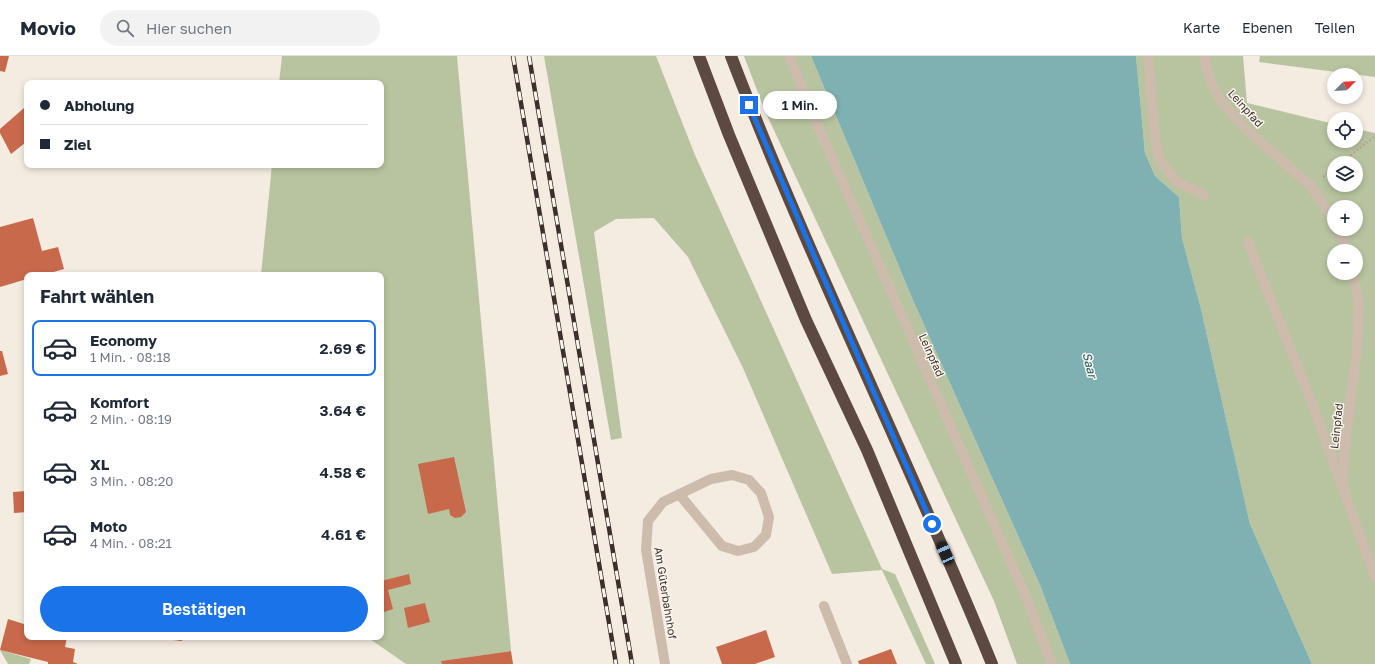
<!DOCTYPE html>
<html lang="de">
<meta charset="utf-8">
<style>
:root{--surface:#fff;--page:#f2f2f3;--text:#1f2937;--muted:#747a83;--line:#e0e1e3;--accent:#1a73e8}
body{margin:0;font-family:"Golos Text",sans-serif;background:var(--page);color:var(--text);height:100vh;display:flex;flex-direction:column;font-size:15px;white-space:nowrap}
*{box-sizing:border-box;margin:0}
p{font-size:13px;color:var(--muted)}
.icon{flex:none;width:22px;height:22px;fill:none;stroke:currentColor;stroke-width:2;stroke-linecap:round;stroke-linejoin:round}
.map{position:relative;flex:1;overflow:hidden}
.panel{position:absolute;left:24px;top:216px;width:360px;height:368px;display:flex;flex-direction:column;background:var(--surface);border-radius:8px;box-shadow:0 2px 6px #0003}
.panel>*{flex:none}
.banner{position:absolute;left:24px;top:24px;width:360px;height:88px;border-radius:8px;box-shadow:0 2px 6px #0003;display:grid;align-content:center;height:88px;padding:0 16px;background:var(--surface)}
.needle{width:26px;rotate:66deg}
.controls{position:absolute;left:1327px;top:12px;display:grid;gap:8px}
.controls a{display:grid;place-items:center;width:36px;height:36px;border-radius:50%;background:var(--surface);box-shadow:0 2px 6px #0003;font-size:20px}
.end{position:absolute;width:18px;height:18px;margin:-9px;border:5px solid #1a73e8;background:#fff;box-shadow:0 0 0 2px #fff}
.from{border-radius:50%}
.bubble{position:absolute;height:28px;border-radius:14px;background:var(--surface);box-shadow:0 2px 6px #0003;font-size:13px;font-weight:600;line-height:28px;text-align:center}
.car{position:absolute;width:12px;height:24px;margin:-12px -6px;border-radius:5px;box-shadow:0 0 3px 1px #0007;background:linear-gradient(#222 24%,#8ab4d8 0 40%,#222 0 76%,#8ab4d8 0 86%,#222 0)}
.banner b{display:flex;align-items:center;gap:14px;height:38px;font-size:15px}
.banner b+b{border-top:1px solid var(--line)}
.banner i{width:10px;height:10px;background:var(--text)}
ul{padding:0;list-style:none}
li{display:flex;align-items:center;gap:12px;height:56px;margin:0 8px 6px;padding:0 8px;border:2px solid transparent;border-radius:8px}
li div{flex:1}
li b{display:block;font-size:15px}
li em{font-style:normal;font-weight:600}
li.active{border-color:var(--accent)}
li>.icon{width:36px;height:36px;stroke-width:1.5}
h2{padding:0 16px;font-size:18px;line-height:48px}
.primary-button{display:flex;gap:8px;margin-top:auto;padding:8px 16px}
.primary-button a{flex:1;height:46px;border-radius:24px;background:var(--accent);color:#fff;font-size:16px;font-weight:600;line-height:46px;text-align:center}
header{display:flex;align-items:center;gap:24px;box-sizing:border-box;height:56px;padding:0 20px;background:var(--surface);border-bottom:1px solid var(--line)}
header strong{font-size:19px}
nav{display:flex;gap:22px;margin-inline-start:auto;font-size:14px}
.search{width:280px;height:36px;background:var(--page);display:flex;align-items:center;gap:10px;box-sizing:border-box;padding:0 14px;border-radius:22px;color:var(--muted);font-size:15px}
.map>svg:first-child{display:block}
</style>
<header>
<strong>Movio</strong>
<div class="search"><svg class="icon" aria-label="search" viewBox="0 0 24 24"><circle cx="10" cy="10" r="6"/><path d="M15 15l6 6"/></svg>Hier suchen</div>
<nav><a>Karte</a><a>Ebenen</a><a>Teilen</a></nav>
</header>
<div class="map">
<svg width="1375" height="608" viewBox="0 0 1375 608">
<rect width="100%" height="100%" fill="#f4ebe1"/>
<!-- green -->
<g fill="#b8c4a0" fill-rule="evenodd">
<path d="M282,0H457L511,595L442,605V608H406L367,581H381V219H261L272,109H381V27H279Z"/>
<path d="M544,0H656L695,99L882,513L895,518L935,608H926L882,514L832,518L743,312L688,201L654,162L616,163L594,176L622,382L611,384Z"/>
<path d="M744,0H811L912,242L1040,529L1070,608H1017L994,545L765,55Z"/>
<path d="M1136,0H1243L1247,47L1334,68V85H1356V73L1375,77V608H1312L1250,468L1201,253L1182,182L1179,141L1155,120L1145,97ZM1334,107H1356V129H1334ZM1334,151H1356V173H1334ZM1334,195H1356V217H1334Z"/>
<path d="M1260,0H1375V21L1259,6Z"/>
<path d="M0,594L31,603L29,608H8Z"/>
</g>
<!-- water -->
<path fill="#7fb0b2" d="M811,0H1136L1145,97L1155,120L1179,141L1182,182L1201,253L1250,468L1312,608H1070L1040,529L912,242Z"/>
<!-- building -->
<g fill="#c8694b">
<path d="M0,0H9L5,16L0,15Z"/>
<path d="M24,52L27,55V90L25,87L11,98L0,77V73Z"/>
<path d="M33,162L42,195L58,191L64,213L43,219H27V223L0,231V171Z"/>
<path d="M0,295H2L8,318L0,320Z"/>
<path d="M454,401L466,456L461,461L455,462L450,459L449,453L428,458L418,408Z"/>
<path d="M27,435V456L14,457L13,436Z"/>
<path d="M409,518L411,528L388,534L393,553L384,556L381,542V525Z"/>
<path d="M425,547L430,566L408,572L404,552Z"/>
<path d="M8,563L27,569V581H67L65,591L75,593L73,606L78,608H48V606L0,594Z"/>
<path d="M766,574L775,601L755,608H722L716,591Z"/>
<path d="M163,581H182V585L163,583Z"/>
<path d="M891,593L897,608H859L858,605Z"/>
<path d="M511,595L513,608H442L441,605Z"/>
</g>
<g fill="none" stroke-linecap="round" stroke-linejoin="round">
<!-- path -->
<g stroke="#b9a596" stroke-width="2.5" stroke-dasharray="2 2" stroke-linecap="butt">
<path d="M1341,107L1375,80"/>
<path d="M1323,121L1334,112"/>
</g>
<!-- minor -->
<g stroke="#cdbbac" stroke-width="10">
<path d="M789,0L814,61L1024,536L1052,608"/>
<path d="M1148,0L1155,82L1160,105L1177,126L1204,139"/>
<path d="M1204,0L1211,27L1222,46L1245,72L1311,130L1334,164"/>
<path d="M1340,173L1347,195"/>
<path d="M1248,186L1310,342L1375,520"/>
<path d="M1343,428L1345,388L1357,296L1359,248L1353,217"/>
<path d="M824,550L847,608"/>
<path d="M665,608L646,494L648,465L663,446L711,423L732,419L749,424L761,437L769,461L766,479L754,491L738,495L722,490L679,438"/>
</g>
<!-- highway -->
<g stroke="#5c4a42" stroke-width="12">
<path d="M699,0L729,79L806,264L867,394L956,608"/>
<path d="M731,0C810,206 909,404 992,608"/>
</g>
<!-- rail casing -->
<g stroke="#3b302b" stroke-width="4.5">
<g id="rail">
<path d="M513,0L616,608"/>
<path d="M529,0L632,608"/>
</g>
</g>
<!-- rail -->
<use href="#rail" stroke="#fbf5ee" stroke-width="3" stroke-dasharray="9" stroke-linecap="butt"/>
</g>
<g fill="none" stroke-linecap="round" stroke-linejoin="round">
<!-- route -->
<path stroke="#1a73e8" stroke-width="5" d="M749,49L835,248L932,468"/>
</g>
<g text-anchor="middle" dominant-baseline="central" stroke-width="3" stroke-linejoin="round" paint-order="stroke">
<!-- street labels -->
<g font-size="11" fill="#3b302b" stroke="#fbf5ee">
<text transform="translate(1246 52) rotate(48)">Leinpfad</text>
<text transform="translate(932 299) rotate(66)">Leinpfad</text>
<text transform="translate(1336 370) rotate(-84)">Leinpfad</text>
<text transform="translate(666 537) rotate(81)">Am Güterbahnhof</text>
</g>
<!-- water labels -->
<g font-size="12" font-style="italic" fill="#1f5a5e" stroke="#fbf5ee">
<text transform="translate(1090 309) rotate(76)">Saar</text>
</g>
</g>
</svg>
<div class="controls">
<a><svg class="needle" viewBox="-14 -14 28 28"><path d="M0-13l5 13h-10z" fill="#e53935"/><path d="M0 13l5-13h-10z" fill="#747a83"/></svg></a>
<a><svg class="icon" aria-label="locate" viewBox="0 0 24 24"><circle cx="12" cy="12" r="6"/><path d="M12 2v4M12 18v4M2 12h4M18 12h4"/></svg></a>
<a><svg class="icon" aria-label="layers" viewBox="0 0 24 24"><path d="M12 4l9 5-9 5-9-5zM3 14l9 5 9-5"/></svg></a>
<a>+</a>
<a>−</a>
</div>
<i class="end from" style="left:932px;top:468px"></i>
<i class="end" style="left:749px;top:49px"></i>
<div class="bubble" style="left:763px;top:35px;width:74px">1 Min.</div>
<i class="car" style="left:945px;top:497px;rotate:336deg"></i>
<div class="banner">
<b><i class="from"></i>Abholung</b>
<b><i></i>Ziel</b>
</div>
<section class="panel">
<h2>Fahrt wählen</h2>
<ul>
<li class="active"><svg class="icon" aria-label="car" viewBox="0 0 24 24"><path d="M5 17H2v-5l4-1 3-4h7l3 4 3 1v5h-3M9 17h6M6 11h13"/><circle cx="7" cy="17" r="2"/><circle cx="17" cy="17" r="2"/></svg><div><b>Economy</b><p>1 Min. · 08:18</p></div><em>2.69 €</em></li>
<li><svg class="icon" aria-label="car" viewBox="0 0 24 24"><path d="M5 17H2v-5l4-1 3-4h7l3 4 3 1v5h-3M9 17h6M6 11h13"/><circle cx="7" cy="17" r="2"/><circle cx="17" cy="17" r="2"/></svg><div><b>Komfort</b><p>2 Min. · 08:19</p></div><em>3.64 €</em></li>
<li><svg class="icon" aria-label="car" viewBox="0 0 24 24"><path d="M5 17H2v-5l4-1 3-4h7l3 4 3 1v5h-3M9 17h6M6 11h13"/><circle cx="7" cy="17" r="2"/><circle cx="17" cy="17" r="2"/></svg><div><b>XL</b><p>3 Min. · 08:20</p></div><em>4.58 €</em></li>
<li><svg class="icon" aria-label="car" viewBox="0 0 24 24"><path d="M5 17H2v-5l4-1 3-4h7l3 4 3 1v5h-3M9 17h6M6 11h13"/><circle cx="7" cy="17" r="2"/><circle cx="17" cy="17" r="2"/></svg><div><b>Moto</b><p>4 Min. · 08:21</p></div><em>4.61 €</em></li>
</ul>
<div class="primary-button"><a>Bestätigen</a></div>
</section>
</div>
